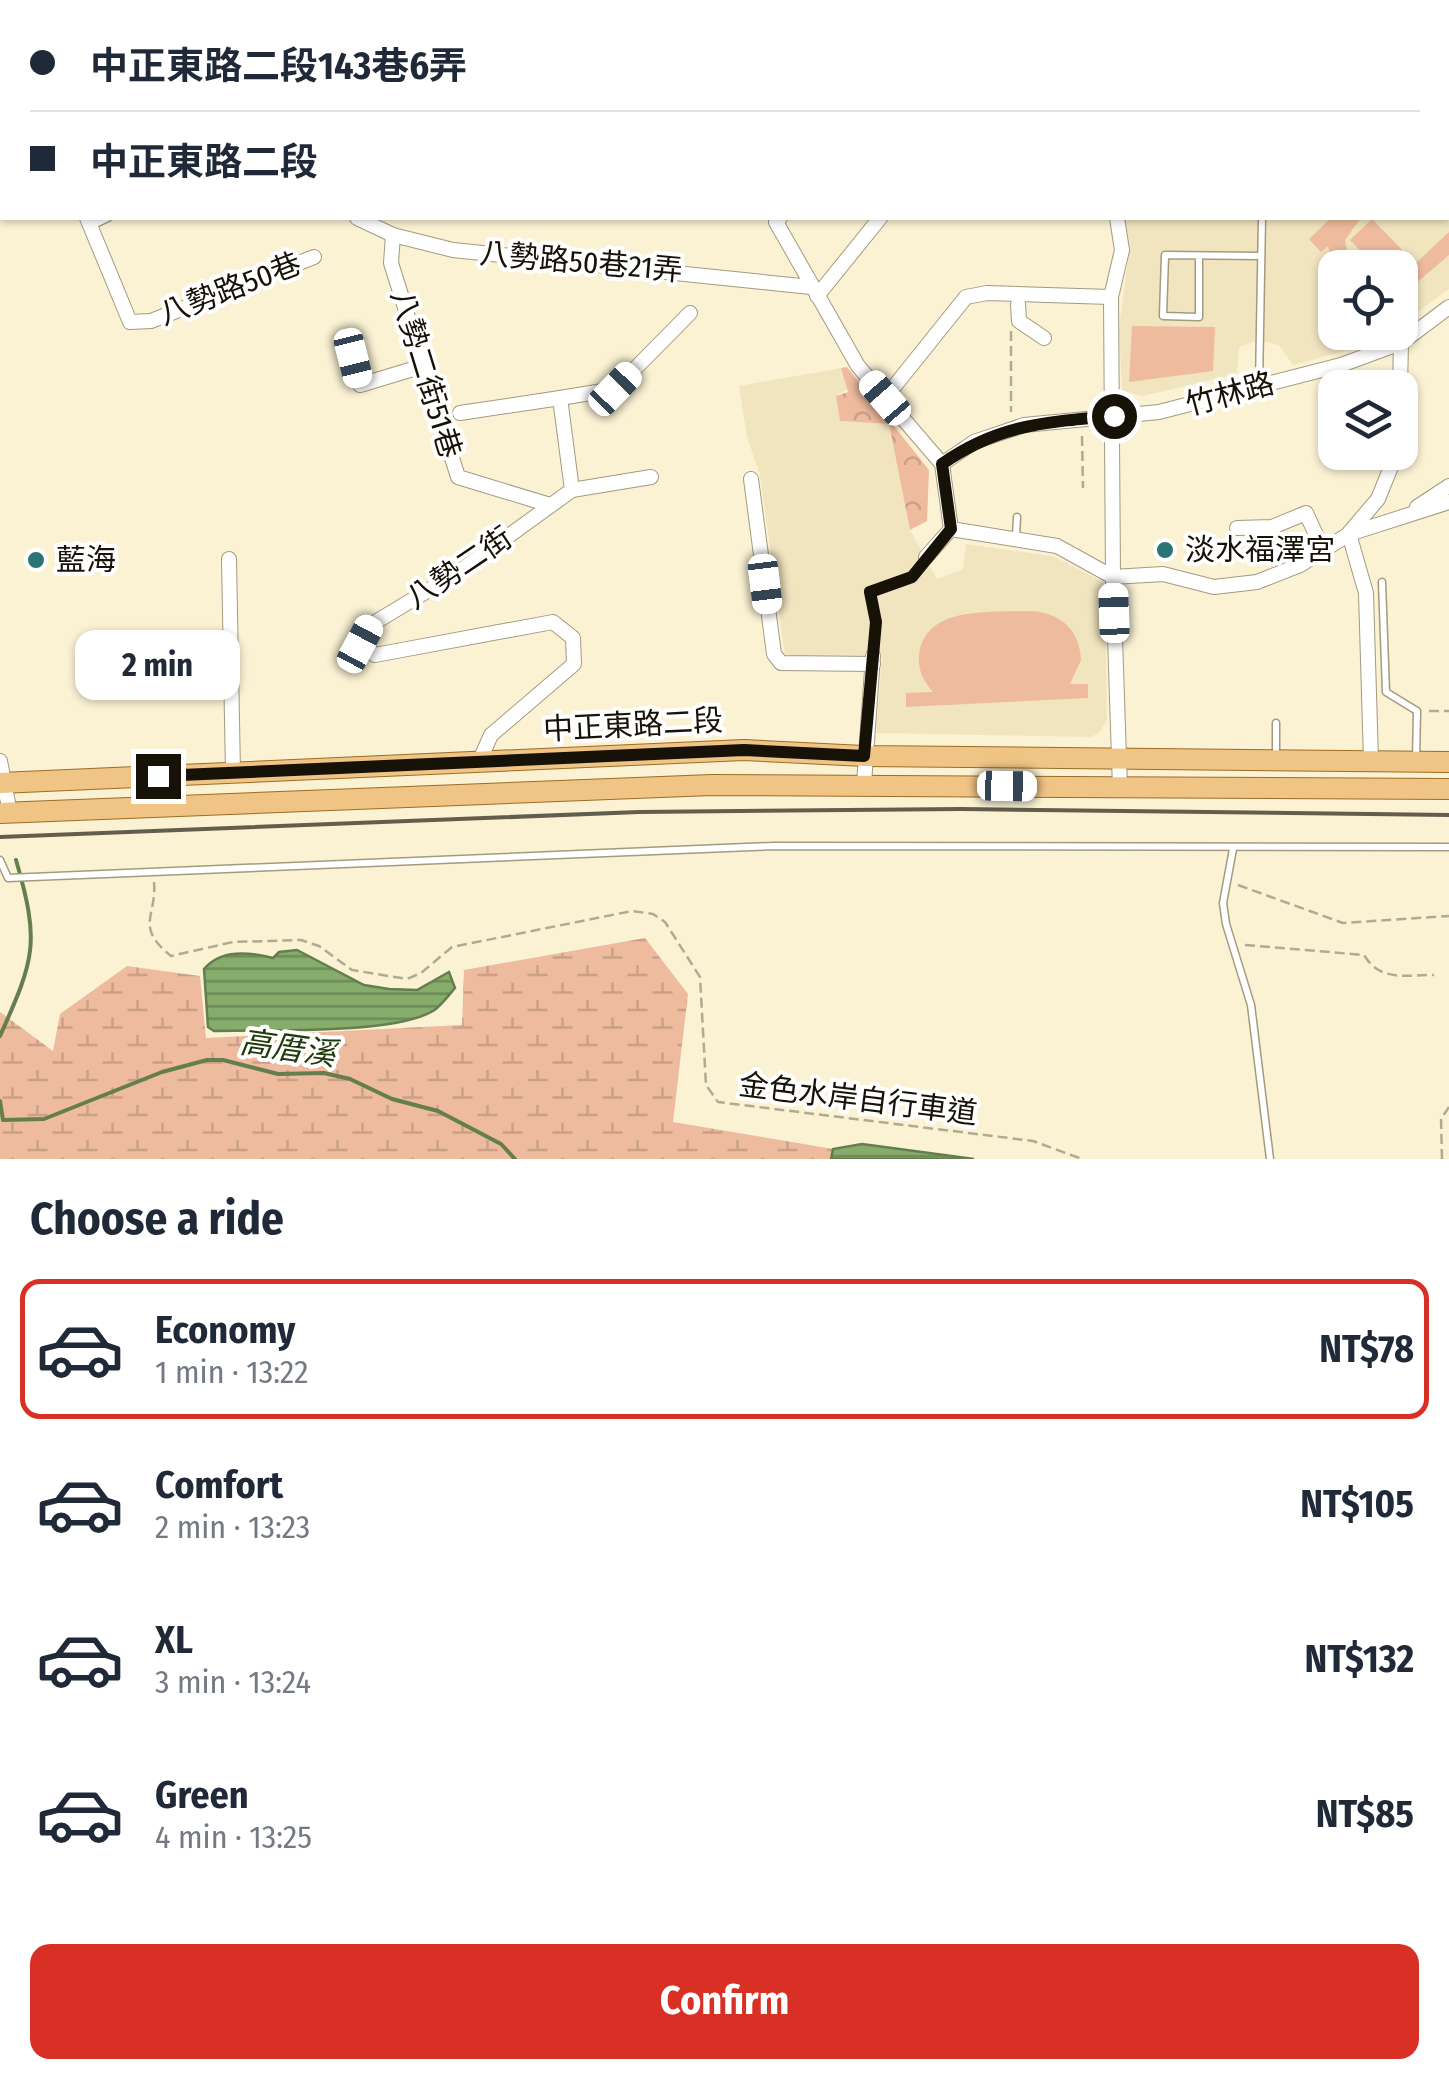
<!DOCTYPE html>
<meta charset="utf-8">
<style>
:root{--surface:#fff;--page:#f2f2f3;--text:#1f2937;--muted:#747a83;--line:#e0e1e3;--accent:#d93025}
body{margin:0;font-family:"Fira Sans Condensed","Noto Sans TC",sans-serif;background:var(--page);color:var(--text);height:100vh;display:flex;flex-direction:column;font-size:38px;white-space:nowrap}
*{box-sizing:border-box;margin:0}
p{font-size:32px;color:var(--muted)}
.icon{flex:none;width:55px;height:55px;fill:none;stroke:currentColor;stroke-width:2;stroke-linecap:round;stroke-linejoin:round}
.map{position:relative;height:1159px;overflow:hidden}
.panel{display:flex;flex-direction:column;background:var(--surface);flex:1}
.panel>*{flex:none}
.banner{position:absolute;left:0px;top:0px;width:1450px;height:220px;box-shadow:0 2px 8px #0004;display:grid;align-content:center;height:220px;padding:0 30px;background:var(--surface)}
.buttons{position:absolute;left:1318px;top:250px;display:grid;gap:20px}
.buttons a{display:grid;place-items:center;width:100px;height:100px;border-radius:20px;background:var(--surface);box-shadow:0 2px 8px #0004;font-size:50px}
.end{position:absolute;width:45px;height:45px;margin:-22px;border:12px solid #161208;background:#fff;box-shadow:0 0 0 5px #fff}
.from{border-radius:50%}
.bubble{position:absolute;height:70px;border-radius:20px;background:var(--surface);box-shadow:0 2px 8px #0004;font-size:32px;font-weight:700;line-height:70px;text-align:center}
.car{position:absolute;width:30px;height:60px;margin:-30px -15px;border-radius:12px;box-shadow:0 0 8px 2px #0007;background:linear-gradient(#fff 24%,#345 0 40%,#fff 0 76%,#345 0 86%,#fff 0)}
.banner b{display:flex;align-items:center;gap:35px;height:95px;font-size:38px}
.banner b+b{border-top:2px solid var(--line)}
.banner i{width:25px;height:25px;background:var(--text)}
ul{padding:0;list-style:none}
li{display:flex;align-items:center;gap:30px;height:140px;margin:0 20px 15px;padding:0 10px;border:5px solid transparent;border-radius:20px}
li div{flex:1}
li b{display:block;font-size:38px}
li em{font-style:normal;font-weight:700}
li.active{border-color:var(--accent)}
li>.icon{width:90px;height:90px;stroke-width:1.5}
h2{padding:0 30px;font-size:45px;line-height:120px}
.action{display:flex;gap:20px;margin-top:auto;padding:20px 30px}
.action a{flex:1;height:115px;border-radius:20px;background:var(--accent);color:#fff;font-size:40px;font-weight:700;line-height:115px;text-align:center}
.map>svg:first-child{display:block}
</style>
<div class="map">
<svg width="1449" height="1159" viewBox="0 0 1449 1159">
<defs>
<pattern id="wetland-marsh" width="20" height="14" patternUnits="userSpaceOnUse" patternTransform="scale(2.5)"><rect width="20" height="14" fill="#eebb9e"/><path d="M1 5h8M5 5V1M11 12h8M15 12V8" fill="none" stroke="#cba087"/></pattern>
<pattern id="park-crowns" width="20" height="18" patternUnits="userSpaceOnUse" patternTransform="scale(2.5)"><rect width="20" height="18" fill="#eebb9e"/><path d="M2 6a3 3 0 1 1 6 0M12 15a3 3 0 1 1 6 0" fill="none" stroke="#cba087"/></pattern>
<pattern id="water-rules" width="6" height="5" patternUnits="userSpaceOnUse" patternTransform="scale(2.5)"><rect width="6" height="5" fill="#86ad6c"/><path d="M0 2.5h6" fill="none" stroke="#6d8b57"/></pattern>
</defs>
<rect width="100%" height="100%" fill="#fbf2d4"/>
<!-- built -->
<g fill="#f1e5c0">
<path d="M1112,0H1449V289L1400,325V268H1335V332L1385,333L1356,348L1293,365L1279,345L1258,340L1239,347L1237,374L1143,396L1122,391L1119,328L1130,246L1124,218H1448V2Z"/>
<path d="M841,368L848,389L836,396L840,421L889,424L910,530L937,579L963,569L966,544L1053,556L1105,583L1107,720L1099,733L1091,737L876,733L882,657L785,656L760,475L747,437L739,386Z"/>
</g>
<!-- wetland -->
<path fill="url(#wetland-marsh)" d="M645,938L688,994L673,1122L833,1149L831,1159H0V1012L53,1051L60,1014L127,966L200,976L206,1038L462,1025L464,970Z"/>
<!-- park -->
<path fill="url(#park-crowns)" d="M847,367L929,470L927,521L910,530L889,424L840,421L836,396L848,392L841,368Z"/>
<!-- pitch -->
<g fill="#eebb9e">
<path d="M1331,218H1361L1345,240L1350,267L1335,268V275L1328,246L1321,252L1309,239Z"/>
<path d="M1372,219L1410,258L1400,267H1376L1350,240Z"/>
<path d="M1449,232V255L1400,297V278Z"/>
<path d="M1132,326L1215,327L1213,371L1129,382Z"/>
<path d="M1031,611C1061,613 1080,630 1081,660L1070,684H1088V698L906,707V693L933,692C924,682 918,671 919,657C923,604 994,613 1031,611Z"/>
</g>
<!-- water -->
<g fill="url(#water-rules)" stroke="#647e4e" stroke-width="2.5">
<path d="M297,950L364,985L389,989L417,990L449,972L455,988C448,996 441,1006 433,1011C392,1035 266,1029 214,1031L208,1027L204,969C221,949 249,952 273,958L279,952Z"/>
<path d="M862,1144L974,1159H831L833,1149Z"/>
</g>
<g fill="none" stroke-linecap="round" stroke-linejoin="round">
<!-- stream -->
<g stroke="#647e4e" stroke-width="4">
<path d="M0,1036C35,958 40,943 16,860"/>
<path d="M0,1101L3,1120L44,1119L162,1072L207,1060H223L278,1074L324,1073L350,1079L392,1099L438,1111L501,1144L515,1159"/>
</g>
<!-- lane casing -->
<g stroke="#a39a7f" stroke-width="9">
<g id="lane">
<path d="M1279,2V0"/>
<path d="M91,226L108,218"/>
<path d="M1199,256V317L1163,316L1165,255L1261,256"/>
<path d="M1259,385L1262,218"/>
<path d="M1016,537L1017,517"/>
<path d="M1382,582L1386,692L1417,711L1416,760"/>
<path d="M873,654L876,622L871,593L911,577L926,557"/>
<path d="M1276,758V723"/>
<path d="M1233,849L1223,903L1226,924L1251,1005L1270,1159"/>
<path d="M0,860L8,878L773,846L1449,847"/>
</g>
</g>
<!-- street casing -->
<g stroke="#a39a7f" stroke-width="16">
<g id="street">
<path d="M63,0L64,2"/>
<path d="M142,0L143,2"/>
<path d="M403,0L407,2"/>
<path d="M1026,0V2"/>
<path d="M299,2L300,0"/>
<path d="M873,2L874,0"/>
<path d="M0,136L2,135"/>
<path d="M87,218L130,322L151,321L314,257"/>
<path d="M357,218L393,235L453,250L811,287"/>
<path d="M780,218L776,222L858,366L942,464L951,529L926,557"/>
<path d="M393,235L391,263L458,477L550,505"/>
<path d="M817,296L880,218"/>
<path d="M1111,297L1113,577L1163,574L1214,587L1257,582L1300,565L1349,534L1449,502"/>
<path d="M1018,304L1019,321L1044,338"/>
<path d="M353,358L360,385L423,366"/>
<path d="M1400,388L1401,343"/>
<path d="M885,398L966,297L987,293L1111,297L1122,250L1117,218"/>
<path d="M460,413L560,398"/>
<path d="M942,464L974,442L1024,425L1159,412L1341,365L1401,343L1449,307"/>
<path d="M751,479L774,654L781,663L873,664"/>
<path d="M572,490L560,398L615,389L690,313"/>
<path d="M1417,507L1449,486"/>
<path d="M1237,528L1272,527L1306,513L1323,550"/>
<path d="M951,529L1057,546L1113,577L1120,788"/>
<path d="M1349,533L1378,499L1397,452"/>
<path d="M1349,534L1366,593L1371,761"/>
<path d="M229,559L233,773"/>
<path d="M0,761L10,813"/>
<path d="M479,762L491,735L574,664L573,638L553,622L375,655L360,644L369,626L460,571L572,490L651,477"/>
<path d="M864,784L873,656"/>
</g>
</g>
<!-- primary casing -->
<g stroke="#9d6c25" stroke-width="22">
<g id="primary">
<path d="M0,783L744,750L864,756L1449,762"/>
<path d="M0,813L712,785L1449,789"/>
</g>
</g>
<!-- path -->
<g stroke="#b1aa92" stroke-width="2.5" stroke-dasharray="10 5" stroke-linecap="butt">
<path d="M1011,331V412"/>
<path d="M1082,436L1083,488"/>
<path d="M1429,711H1449"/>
<path d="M154,882C157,917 134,926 171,956L233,942L301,940L319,946L352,970L407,979L421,973L452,947L632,911L653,914L665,922L700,977L706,1085L718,1102L1033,1141L1082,1159"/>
<path d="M1238,885L1343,923L1449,916"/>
<path d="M1245,945L1364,955C1380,982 1406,975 1434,975"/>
<path d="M1442,1159L1441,1119L1449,1107"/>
</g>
<!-- lane -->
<use href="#lane" stroke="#fff" stroke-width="6"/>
<!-- street -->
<use href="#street" stroke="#fff" stroke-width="14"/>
<!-- primary -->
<use href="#primary" stroke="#f0c485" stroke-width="20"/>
<!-- rail -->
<path stroke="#625d4c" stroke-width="4" d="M0,837L639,812L961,809L1449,815"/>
</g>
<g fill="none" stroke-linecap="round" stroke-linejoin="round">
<!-- route -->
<path stroke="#161208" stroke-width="12" d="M158,776L744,750L864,756L876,622L870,592L912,577L951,529L942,464C999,424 1047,422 1114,416"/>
</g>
<!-- markers -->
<g fill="#2a7475" stroke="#fff" stroke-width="4">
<circle cx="1165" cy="550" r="10"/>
<circle cx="36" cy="560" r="10"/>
</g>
<g text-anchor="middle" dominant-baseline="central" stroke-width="8" stroke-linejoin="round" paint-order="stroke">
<!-- street labels -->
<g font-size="30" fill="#161208" stroke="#fff">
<text transform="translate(581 262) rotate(5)">八勢路50巷21弄</text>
<text transform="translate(230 289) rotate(-21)">八勢路50巷</text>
<text transform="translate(426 374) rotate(73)">八勢二街51巷</text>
<text transform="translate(1230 394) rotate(-15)">竹林路</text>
<text transform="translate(459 568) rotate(-34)">八勢二街</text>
<text transform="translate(633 725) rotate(-3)">中正東路二段</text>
<text transform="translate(858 1099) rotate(7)">金色水岸自行車道</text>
</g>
<!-- poi labels -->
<g font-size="30" fill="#161208" stroke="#fff" text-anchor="start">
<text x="1185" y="550">淡水福澤宮</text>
<text x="56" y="560">藍海</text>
</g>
<!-- water labels -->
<g font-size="32" font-style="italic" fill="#213a0c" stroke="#fff">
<text transform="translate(288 1048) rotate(8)">高厝溪</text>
</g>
</g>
</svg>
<div class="buttons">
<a><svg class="icon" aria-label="locate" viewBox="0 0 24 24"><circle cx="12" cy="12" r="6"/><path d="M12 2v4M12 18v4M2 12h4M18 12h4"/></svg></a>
<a><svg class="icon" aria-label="layers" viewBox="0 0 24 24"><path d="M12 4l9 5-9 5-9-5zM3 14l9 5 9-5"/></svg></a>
</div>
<i class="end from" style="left:1114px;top:416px"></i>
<i class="end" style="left:158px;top:776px"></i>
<div class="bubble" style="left:75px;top:630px;width:165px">2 min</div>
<i class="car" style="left:353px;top:358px;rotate:166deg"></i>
<i class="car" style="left:615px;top:389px;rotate:44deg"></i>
<i class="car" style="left:885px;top:398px;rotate:319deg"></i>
<i class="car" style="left:765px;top:584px;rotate:173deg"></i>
<i class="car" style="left:1114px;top:613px;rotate:358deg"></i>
<i class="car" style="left:360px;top:644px;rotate:28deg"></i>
<i class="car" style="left:1007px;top:786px;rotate:91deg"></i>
<div class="banner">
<b><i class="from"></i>中正東路二段143巷6弄</b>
<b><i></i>中正東路二段</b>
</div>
</div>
<section class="panel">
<h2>Choose a ride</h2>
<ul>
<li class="active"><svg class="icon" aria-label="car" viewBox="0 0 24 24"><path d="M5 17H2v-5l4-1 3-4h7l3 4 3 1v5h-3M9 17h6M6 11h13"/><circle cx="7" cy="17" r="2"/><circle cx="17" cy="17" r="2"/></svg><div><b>Economy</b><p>1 min · 13:22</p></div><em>NT$78</em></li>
<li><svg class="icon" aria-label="car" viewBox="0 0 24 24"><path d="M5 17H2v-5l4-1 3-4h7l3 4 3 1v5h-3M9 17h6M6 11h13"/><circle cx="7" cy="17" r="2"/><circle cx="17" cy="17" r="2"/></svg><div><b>Comfort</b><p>2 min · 13:23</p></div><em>NT$105</em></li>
<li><svg class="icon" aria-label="car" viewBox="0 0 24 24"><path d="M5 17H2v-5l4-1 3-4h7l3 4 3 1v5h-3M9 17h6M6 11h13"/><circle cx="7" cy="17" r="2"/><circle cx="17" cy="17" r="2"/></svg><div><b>XL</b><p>3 min · 13:24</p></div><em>NT$132</em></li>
<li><svg class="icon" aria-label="car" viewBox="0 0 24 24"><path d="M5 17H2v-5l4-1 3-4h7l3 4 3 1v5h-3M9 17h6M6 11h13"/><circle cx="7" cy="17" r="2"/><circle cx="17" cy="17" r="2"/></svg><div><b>Green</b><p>4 min · 13:25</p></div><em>NT$85</em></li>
</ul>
<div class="action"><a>Confirm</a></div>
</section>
